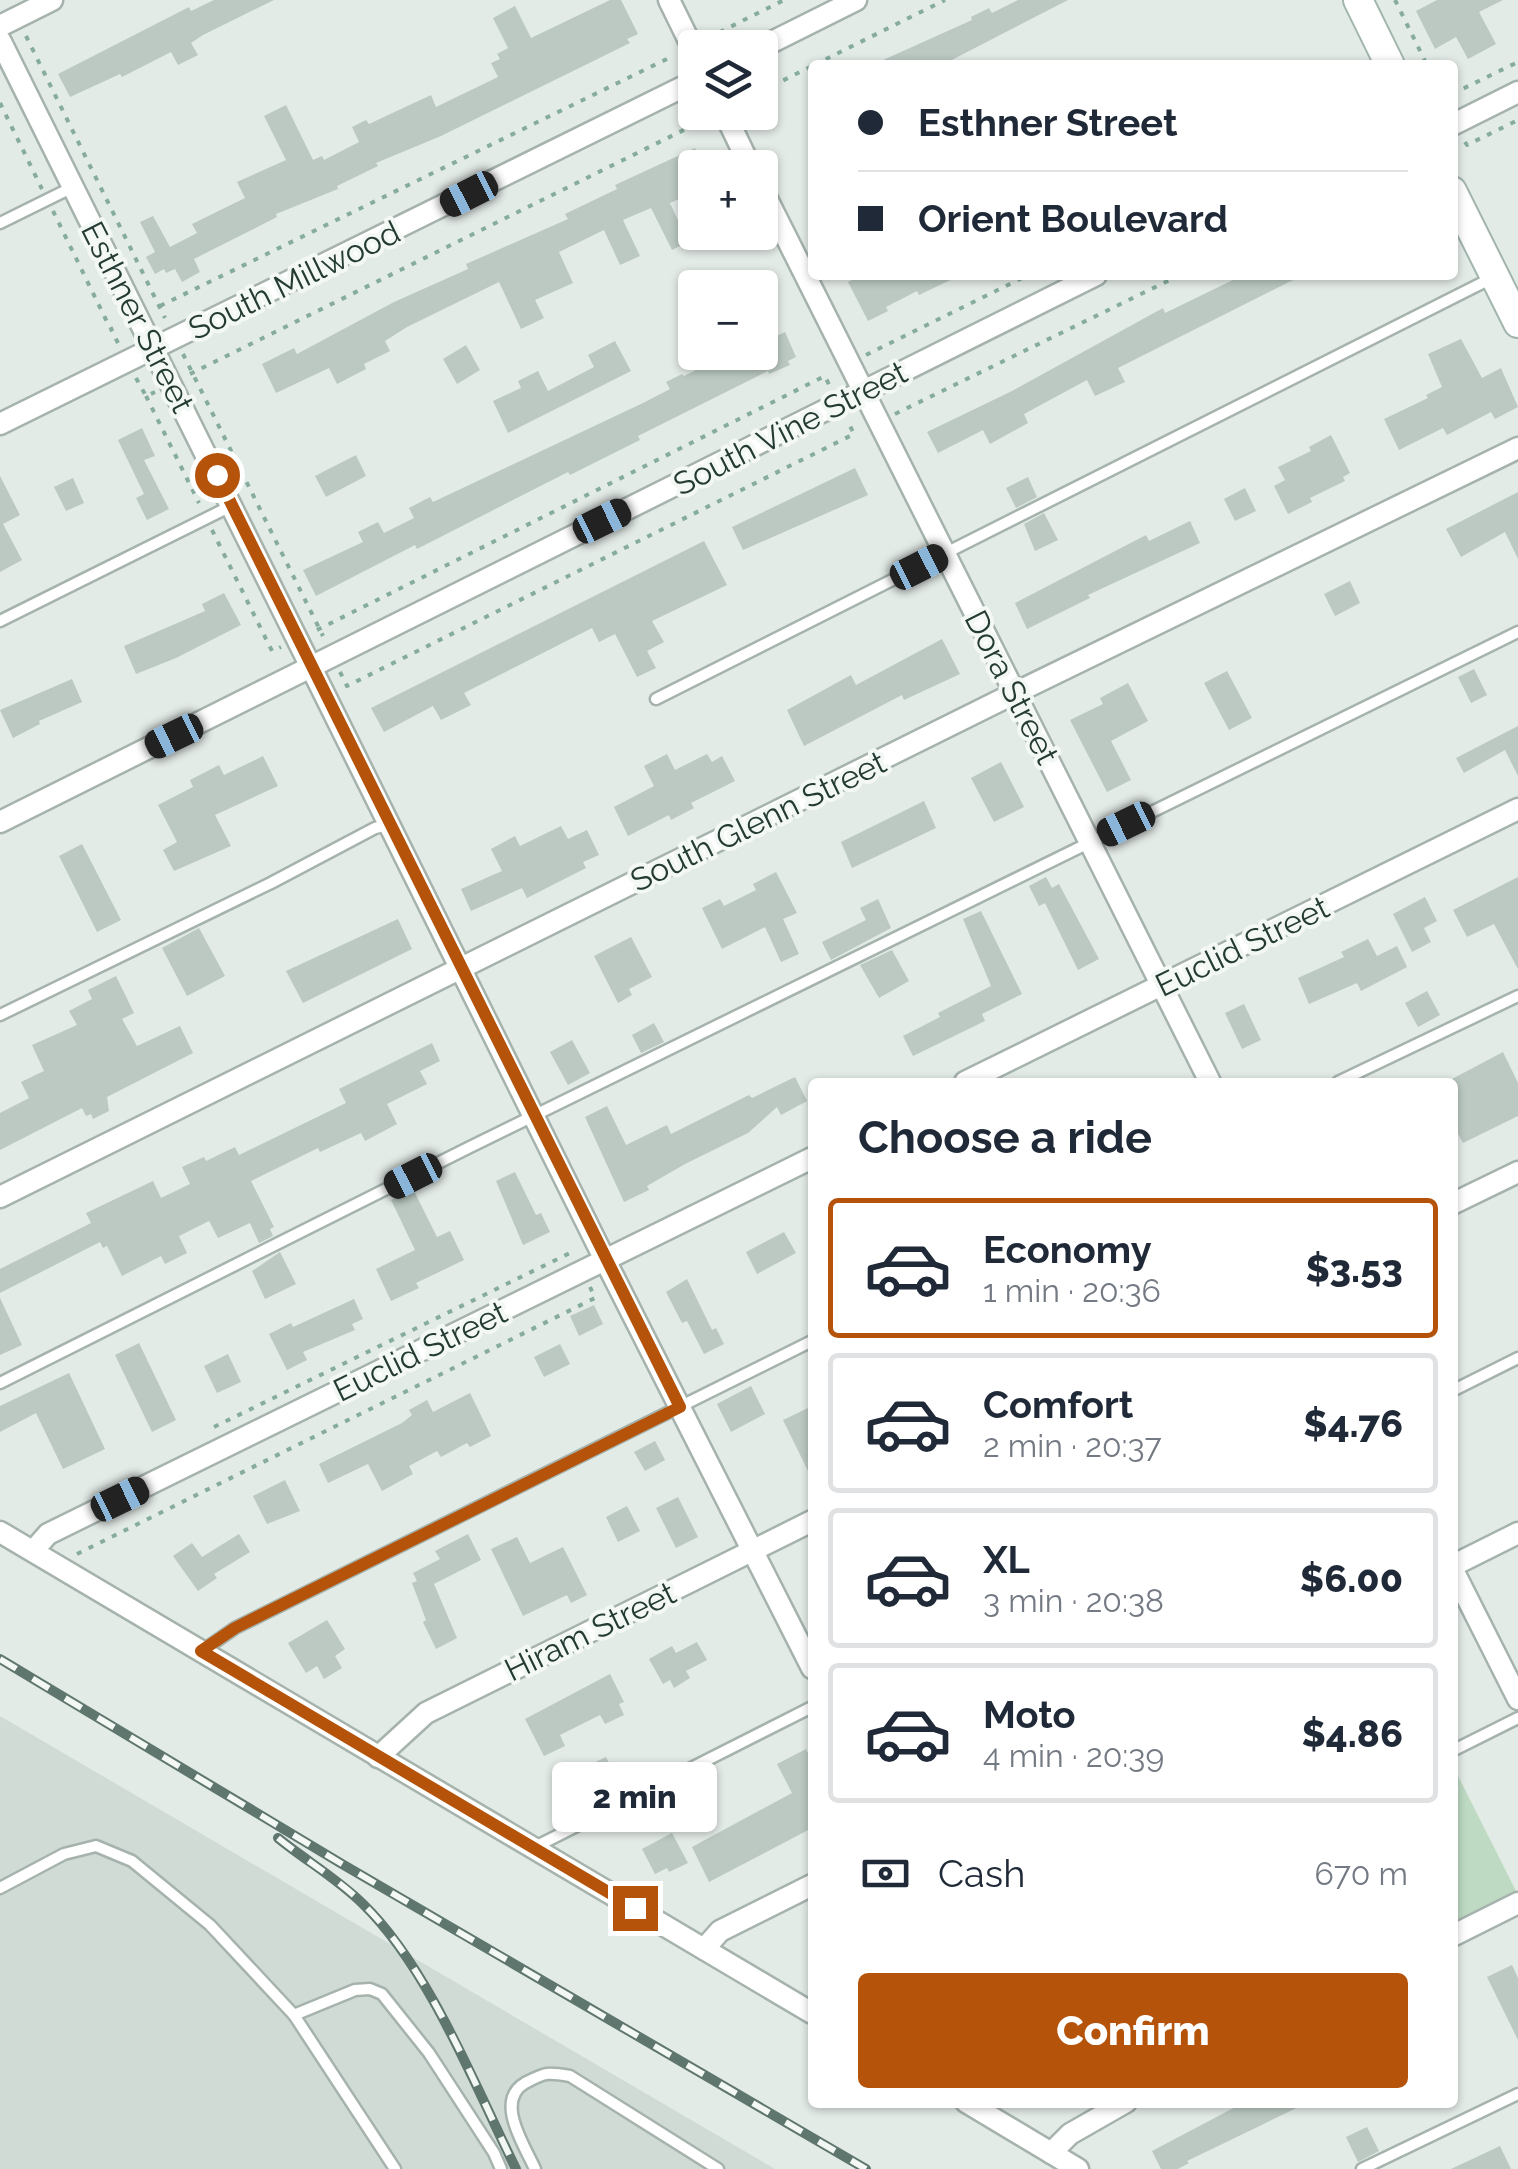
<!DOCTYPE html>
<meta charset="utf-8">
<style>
:root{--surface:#fff;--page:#f2f2f3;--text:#1f2937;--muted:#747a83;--line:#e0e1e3;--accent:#b45309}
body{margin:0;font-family:Raleway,sans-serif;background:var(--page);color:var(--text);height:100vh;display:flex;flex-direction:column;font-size:38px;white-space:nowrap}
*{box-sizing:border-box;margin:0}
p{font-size:32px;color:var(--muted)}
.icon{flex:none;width:55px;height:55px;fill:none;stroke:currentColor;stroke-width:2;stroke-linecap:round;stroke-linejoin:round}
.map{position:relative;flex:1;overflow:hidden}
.drawer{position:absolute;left:808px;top:1078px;width:650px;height:1030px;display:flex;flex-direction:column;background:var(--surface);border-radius:10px;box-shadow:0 2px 8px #0004}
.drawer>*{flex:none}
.guide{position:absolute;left:808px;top:60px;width:650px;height:220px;border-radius:10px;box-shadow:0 2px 8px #0004;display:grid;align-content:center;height:220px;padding:0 50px;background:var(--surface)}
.fabs{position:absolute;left:678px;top:30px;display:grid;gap:20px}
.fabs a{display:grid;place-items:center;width:100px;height:100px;border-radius:10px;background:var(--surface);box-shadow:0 2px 8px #0004;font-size:50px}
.end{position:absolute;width:45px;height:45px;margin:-22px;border:12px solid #b45309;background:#fff;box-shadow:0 0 0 5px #fff}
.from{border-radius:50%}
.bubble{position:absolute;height:70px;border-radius:10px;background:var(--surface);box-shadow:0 2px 8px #0004;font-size:32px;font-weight:800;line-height:70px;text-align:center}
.car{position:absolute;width:30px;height:60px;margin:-30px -15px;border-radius:12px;box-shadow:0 0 8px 2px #0007;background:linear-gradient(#222 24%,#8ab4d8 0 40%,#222 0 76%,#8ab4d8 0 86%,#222 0)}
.guide b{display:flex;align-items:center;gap:35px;height:95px;font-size:38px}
.guide b+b{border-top:2px solid var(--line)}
.guide i{width:25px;height:25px;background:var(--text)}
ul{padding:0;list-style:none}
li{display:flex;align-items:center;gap:30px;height:140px;margin:0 20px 15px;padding:0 30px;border:5px solid var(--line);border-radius:10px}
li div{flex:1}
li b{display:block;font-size:38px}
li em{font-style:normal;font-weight:800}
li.current{border-color:var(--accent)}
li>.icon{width:90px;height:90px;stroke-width:1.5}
h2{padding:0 50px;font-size:45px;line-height:120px}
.pay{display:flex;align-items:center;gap:25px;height:110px;padding:0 50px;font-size:38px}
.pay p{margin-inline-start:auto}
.primary-button{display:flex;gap:20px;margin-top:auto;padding:20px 50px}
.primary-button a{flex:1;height:115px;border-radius:10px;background:var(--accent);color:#fff;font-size:40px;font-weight:800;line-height:115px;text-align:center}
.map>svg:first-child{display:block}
</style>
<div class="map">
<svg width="1518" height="2169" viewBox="0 0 1518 2169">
<rect width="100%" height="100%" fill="#e3ebe7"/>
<!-- built -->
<path fill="#d1dbd6" d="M0,1716L775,2169H0Z"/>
<!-- green -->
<path fill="#bedac3" d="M1452,1764L1516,1891L1453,1923H1452Z"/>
<!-- building -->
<g fill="#bbc9c2">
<path d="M214,0H274L203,35L191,43L198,55L178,65L171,52L122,77L120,74L70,97L58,74L189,7L191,11Z"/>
<path d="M610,0H621L638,34L627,39L630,43L441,136L376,163L378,166L337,186L338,189L276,214L277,217L194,259L200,272L182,282L175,269L166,273L164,269L155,274L146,257L155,252L140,222L153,216L170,247L197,233L192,224L245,198L237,182L286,160L264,116L286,105L313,160L322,156L324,160L359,142L352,127L366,120L369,124L431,95L436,107L498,77L491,63L500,59L497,54L508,48L493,18L515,6L531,38Z"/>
<path d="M1018,0H1068L942,65H872L972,20L971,17L989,8L992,13Z"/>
<path d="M1437,0H1503L1479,12L1496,44L1468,59L1456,37L1435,49L1416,11Z"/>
<path d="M695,148L704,168H695V192L670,203L688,242L672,250L651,208L623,220L640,256L620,265L604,230L559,252L573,283L535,300L544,318L521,329L499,282L407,327L385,341L390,351L364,364L366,369L337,384L329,368L276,393L262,364L294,348L297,354L394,302L468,269L466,264L568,219L565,214L617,189L615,185Z"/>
<path d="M861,275H961L919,295L917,291L886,307L888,311L868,321L848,282Z"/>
<path d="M1233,275H1303L1118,368L1125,382L1095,396L1087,380L1024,414L1028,423L990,444L983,430L938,453L927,432L1012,391L1163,308L1165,313L1235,279Z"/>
<path d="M785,332L796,357L788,361L790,365L769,374L768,371L638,436L640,440L570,475L568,472L417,549L415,545L316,596L303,570L363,542L358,532L378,522L384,533L414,518L409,508L430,497L433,502L643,403L670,389L666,382L682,374L684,376L731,352H760V344Z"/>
<path d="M1461,339L1482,378L1501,368L1518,407L1495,419L1491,412L1447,435L1443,428L1399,450L1384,419L1428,398L1426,395L1442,387L1428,354Z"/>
<path d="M615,341L631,371L508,433L493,401L521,388L518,381L538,371L548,391L594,367L588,355Z"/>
<path d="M466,345L480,370L457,384L443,359Z"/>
<path d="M142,428L155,456L144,460L169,509L147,520L136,498L144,494L118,440Z"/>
<path d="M1331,435L1350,473L1343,477L1345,481L1310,498L1312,502L1288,514L1274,486L1285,480L1278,467L1311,451L1309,447Z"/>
<path d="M356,455L366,476L326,497L315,476Z"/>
<path d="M855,468L868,495L743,550L732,527Z"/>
<path d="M0,476L20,515L3,524L22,560L0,572Z"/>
<path d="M1028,477L1037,497L1016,508L1006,488Z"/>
<path d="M73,478L84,503L66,511L54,487Z"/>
<path d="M1245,488L1256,511L1235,521L1224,499Z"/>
<path d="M1518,492V559L1505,532L1461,557L1446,529Z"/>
<path d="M1044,513L1058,540L1035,551L1024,524Z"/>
<path d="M1190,521L1200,543L1088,595L1090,598L1027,629L1015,603L1146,535L1149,541Z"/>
<path d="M704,541L727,585L652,621L664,642L647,651L656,668L637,677L615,634L599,642L592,628L464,693L471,705L441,720L433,706L384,732L371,708Z"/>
<path d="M1350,581L1360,603L1335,616L1324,594Z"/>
<path d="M224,593L241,625L176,658L136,674L124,646L205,611L202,604Z"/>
<path d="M942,639L960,674L904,700L902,695L804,746L787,710L851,675L856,685Z"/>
<path d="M1474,669L1487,695L1471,703L1458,677Z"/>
<path d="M1227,671L1252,718L1229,730L1204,683Z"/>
<path d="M72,679L82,702L39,721L40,724L13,738L0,710Z"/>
<path d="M1128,683L1148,721L1111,741L1131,780L1107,792L1070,720L1103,704L1100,698Z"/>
<path d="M1518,726V776L1505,750L1464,773L1456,758Z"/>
<path d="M667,754L675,770L707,754L712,762L722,756L735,781L691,803L694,808L671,820L669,815L628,836L614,807L654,786L644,766Z"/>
<path d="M263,756L278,786L215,815L231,846L174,871L163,850L177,842L158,805L193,787L190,780L219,765L224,775Z"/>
<path d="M1001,762L1024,807L994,822L971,778Z"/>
<path d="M924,801L936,828L852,868L841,842Z"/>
<path d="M561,826L568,839L587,830L599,855L583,862L586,868L527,898L522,888L471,911L461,889L502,871L491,849L515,836L520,846Z"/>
<path d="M82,844L121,920L97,932L59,856Z"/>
<path d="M776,872L797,913L783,919L799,954L781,962L765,927L722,949L702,908L720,899L724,906L756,890L753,884Z"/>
<path d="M1046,877L1052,888L1059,884L1099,959L1078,970L1045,903L1039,906L1029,886Z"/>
<path d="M1518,877V969L1494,924L1467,937L1453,910Z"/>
<path d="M1425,897L1437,921L1424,928L1431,942L1412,952L1393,914Z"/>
<path d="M878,899L891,928L831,960L822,942L866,920L860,908Z"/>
<path d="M981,911L1022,994L982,1014L985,1021L913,1056L903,1036L940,1017L938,1013L991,986L963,919Z"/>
<path d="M398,919L412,949L303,1003L286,971Z"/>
<path d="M199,928L225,976L187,996L162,948Z"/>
<path d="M631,937L652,977L629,989L632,995L618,1003L594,956Z"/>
<path d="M1368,939L1377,956L1397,946L1407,967L1361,991L1357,983L1309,1004L1298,978L1344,957L1341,952Z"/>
<path d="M892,950L909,981L879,998L860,965Z"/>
<path d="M116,976L134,1013L122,1019L137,1046L180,1026L193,1053L107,1097L109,1111L93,1119L91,1114L86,1116L82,1108L0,1150V1113L29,1098L21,1082L44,1071L32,1045L77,1025L69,1011L92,999L88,990Z"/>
<path d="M1427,991L1440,1015L1418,1027L1405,1003Z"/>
<path d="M1244,1004L1261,1040L1242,1049L1225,1013Z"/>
<path d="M654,1023L664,1042L641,1053L632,1035Z"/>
<path d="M572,1040L590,1073L568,1085L550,1052Z"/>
<path d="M432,1043L440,1061L420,1071L427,1084L387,1104L397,1124L365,1141L361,1133L320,1152L318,1148L251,1181L274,1227L270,1229L273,1236L259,1243L250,1223L218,1238L209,1221L179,1236L187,1253L165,1264L161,1256L122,1276L107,1246L103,1248L100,1242L0,1293V1269L91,1223L86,1213L153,1181L161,1198L190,1184L182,1167L204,1157L206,1161L235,1147L239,1155L346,1103L339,1089Z"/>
<path d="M1503,1052L1518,1083V1116L1463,1143L1452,1123V1079Z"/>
<path d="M795,1077L807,1101L781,1115L777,1107L748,1133L685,1164L647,1186L649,1190L624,1202L585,1117L607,1106L626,1145L667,1125L671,1134L749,1095L752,1098Z"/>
<path d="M515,1172L536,1215L541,1213L550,1232L523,1245L496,1181Z"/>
<path d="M413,1189L437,1237L450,1231L464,1260L416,1283L419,1288L391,1301L376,1269L415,1250L391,1200Z"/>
<path d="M784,1232L796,1253L757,1274L746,1252Z"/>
<path d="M280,1252L296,1284L265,1299L252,1271Z"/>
<path d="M687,1279L712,1330L716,1328L724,1344L704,1354L687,1321L682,1323L666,1292Z"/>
<path d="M0,1298L22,1345L0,1355Z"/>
<path d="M354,1299L363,1319L352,1324L355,1330L303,1352L307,1360L287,1370L269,1334L291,1323L293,1327Z"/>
<path d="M594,1305L603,1324L579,1336L570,1316Z"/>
<path d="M139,1343L176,1420L152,1432L115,1355Z"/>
<path d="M560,1344L570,1364L544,1377L534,1357Z"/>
<path d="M228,1354L241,1382L217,1393L204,1366Z"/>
<path d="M69,1373L105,1449L63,1469L36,1413L0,1432V1406Z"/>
<path d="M751,1386L765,1414L731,1432L717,1404Z"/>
<path d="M470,1393L491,1436L470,1447L467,1443L441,1457L437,1451L409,1466L413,1474L382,1491L368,1464L328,1483L319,1464L402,1423L412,1415L409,1410L427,1400L433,1412Z"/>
<path d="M808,1408L812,1417V1479L783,1420Z"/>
<path d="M655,1441L665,1460L645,1471L634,1452Z"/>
<path d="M285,1480L300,1511L267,1524L253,1496Z"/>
<path d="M678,1497L698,1537L676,1548L656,1508Z"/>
<path d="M627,1506L640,1531L618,1542L606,1517Z"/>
<path d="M239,1534L250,1552L214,1574L217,1578L198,1591L173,1556L192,1543L202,1557Z"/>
<path d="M468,1534L481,1560L434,1584L457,1638L436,1649L423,1622L426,1620L412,1583L417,1581L413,1573L440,1559L435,1551Z"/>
<path d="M517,1537L530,1563L563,1547L587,1595L571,1603L567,1595L523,1616L491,1549Z"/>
<path d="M327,1620L345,1649L335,1656L342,1668L324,1679L317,1666L306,1673L288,1643Z"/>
<path d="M697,1642L707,1660L686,1671L690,1678L674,1688L670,1680L663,1684L649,1659L672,1646L676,1653Z"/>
<path d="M610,1674L624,1702L619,1704L624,1715L605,1724L600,1715L560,1735L565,1746L544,1756L525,1719Z"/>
<path d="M806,1749L812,1762V1828L709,1882L692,1847L792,1793L777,1764Z"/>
<path d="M606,1757L622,1791L582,1810L566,1776Z"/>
<path d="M672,1833L688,1863L669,1872L667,1868L655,1874L642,1849Z"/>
<path d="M1512,1965L1518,1978V2040L1487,1977Z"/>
<path d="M1245,2102H1309L1187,2161L1189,2163L1178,2169H1161L1152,2151Z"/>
<path d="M1367,2127L1379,2151L1358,2162L1346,2137Z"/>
<path d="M1500,2146L1511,2169H1451Z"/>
</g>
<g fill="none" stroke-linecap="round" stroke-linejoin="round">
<!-- lane casing -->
<g stroke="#a6b3ad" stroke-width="15">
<g id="lane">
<path d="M0,223L73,187"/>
<path d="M0,621L231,506"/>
<path d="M656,699L1494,277"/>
<path d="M0,1015L271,883L375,828L389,825"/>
<path d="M1338,1082L1518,996"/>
<path d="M0,1383L468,1148L1518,632"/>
<path d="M1452,1391L1518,1358"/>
<path d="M202,1651L235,1628L812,1341"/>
<path d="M1452,1751L1518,1718"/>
<path d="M533,1848L812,1707"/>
<path d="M0,1888L64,1854L96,1846L132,1861L210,1925L294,2015L395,2169"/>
<path d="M294,2015L355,1990L370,1989L382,1994L429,2053L494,2153L501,2169"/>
<path d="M535,2169C525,2146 494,2101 525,2083C546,2072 548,2072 570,2076L718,2169"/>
<path d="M1362,2169L1518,2094"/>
</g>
</g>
<!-- street casing -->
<g stroke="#a6b3ad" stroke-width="25">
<g id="street">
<path d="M669,0L695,53"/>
<path d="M0,26L52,0"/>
<path d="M0,40L605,1260L812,1668"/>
<path d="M760,48L856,0"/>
<path d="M724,112L751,168"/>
<path d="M1452,125L1518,92"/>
<path d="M760,185L1210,1082"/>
<path d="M0,424L695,81"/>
<path d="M0,822L1096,275"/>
<path d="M965,1082L1518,809"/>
<path d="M0,1197L1015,693L1518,448"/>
<path d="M1452,1204L1518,1172"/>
<path d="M0,1532L812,2013"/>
<path d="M33,1551L48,1534L812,1158"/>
<path d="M1452,1566L1518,1533"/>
<path d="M1452,1568L1518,1699"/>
<path d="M378,1757L426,1713L812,1521"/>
<path d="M1452,1936L1518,1903"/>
<path d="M704,1949L720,1931L812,1885"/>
<path d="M966,2102L1078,2169"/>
<path d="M1051,2153L1070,2134L1126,2102"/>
</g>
</g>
<!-- secondary casing -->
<g stroke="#a2b6ad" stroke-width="32">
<g id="secondary">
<path d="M1358,0L1390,65"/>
<path d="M1452,191L1518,323"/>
</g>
</g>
<!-- path -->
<g stroke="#86ac9d" stroke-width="4" stroke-dasharray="5 8" stroke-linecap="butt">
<path d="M1395,0L1427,65"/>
<path d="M26,36L165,318"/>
<path d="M708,38L784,0"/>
<path d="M814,65L945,0"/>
<path d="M760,92L812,66"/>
<path d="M1452,94L1518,62"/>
<path d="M0,103L42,189"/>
<path d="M1465,142L1467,145L1518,120"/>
<path d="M53,211L110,328"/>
<path d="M160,306L673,56"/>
<path d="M118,343L111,329L120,325"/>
<path d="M183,354L323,636"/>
<path d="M866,355L1028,275"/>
<path d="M190,374L706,119"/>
<path d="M136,378L146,396L155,392"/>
<path d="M146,396L199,503"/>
<path d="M895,414L1180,275"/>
<path d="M212,530L272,651L281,647"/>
<path d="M317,630L825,376L830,387"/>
<path d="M340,672L347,686L854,434L848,422"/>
<path d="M214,1427L572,1252"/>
<path d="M77,1554L595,1298L590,1287"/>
</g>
<!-- lane -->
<use href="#lane" stroke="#fff" stroke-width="10"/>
<!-- street -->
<use href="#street" stroke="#fff" stroke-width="20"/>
<!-- secondary -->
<use href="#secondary" stroke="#fff" stroke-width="28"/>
<!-- rail casing -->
<g stroke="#5f766e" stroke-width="10">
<g id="rail">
<path d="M0,1659L342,1864L866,2169"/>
<path d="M278,1838C305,1860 338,1879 363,1904C429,1968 475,2086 516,2169"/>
</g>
</g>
<!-- rail -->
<use href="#rail" stroke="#f3f8f5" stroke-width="6" stroke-dasharray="19" stroke-linecap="butt"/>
</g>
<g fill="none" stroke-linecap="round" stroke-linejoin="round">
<!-- route -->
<path stroke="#b45309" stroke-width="12" d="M217,475L680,1407L235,1628L201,1651L635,1908"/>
</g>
<g text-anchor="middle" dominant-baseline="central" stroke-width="8" stroke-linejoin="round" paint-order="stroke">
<!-- street labels -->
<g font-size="32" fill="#243b33" stroke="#f3f8f5">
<text transform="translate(294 280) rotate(-26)">South Millwood</text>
<text transform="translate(138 317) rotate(63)">Esthner Street</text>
<text transform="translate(790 428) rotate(-27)">South Vine Street</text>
<text transform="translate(1012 687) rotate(63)">Dora Street</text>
<text transform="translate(758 821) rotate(-26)">South Glenn Street</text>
<text transform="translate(1242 946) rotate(-26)">Euclid Street</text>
<text transform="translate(420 1351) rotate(-26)">Euclid Street</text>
<text transform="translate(590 1631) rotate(-26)">Hiram Street</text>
</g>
</g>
</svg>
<div class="fabs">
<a><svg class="icon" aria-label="layers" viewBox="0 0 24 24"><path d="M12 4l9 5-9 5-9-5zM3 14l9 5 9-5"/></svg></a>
<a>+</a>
<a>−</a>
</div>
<i class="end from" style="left:217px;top:475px"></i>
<i class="end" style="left:635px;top:1908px"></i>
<div class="bubble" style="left:552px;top:1762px;width:165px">2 min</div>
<i class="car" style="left:469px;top:194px;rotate:243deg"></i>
<i class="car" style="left:602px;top:521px;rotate:64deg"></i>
<i class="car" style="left:919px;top:567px;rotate:63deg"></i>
<i class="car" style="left:174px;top:736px;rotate:244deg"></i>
<i class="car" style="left:1126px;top:824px;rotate:244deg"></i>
<i class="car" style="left:413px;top:1176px;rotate:243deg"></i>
<i class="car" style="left:120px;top:1499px;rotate:64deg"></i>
<div class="guide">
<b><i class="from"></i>Esthner Street</b>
<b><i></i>Orient Boulevard</b>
</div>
<section class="drawer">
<h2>Choose a ride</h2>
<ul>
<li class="current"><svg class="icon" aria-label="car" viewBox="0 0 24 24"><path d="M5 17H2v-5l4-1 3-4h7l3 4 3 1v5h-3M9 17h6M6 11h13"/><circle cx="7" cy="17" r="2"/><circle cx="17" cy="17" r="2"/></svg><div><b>Economy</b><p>1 min · 20:36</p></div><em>$3.53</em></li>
<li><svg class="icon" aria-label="car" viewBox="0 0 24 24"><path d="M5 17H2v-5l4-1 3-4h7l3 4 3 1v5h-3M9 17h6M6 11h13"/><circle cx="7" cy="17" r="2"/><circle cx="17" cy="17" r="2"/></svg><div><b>Comfort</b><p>2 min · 20:37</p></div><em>$4.76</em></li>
<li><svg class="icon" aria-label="car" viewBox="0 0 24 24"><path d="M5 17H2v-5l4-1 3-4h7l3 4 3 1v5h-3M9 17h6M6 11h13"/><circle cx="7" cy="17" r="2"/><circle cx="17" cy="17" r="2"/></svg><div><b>XL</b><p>3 min · 20:38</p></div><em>$6.00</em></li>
<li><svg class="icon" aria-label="car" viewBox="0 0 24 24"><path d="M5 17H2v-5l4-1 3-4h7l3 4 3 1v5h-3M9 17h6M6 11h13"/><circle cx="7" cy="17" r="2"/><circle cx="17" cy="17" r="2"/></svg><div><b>Moto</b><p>4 min · 20:39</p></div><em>$4.86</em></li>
</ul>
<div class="pay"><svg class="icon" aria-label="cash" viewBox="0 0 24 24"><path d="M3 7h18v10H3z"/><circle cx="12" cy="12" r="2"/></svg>Cash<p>670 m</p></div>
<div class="primary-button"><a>Confirm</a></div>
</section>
</div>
